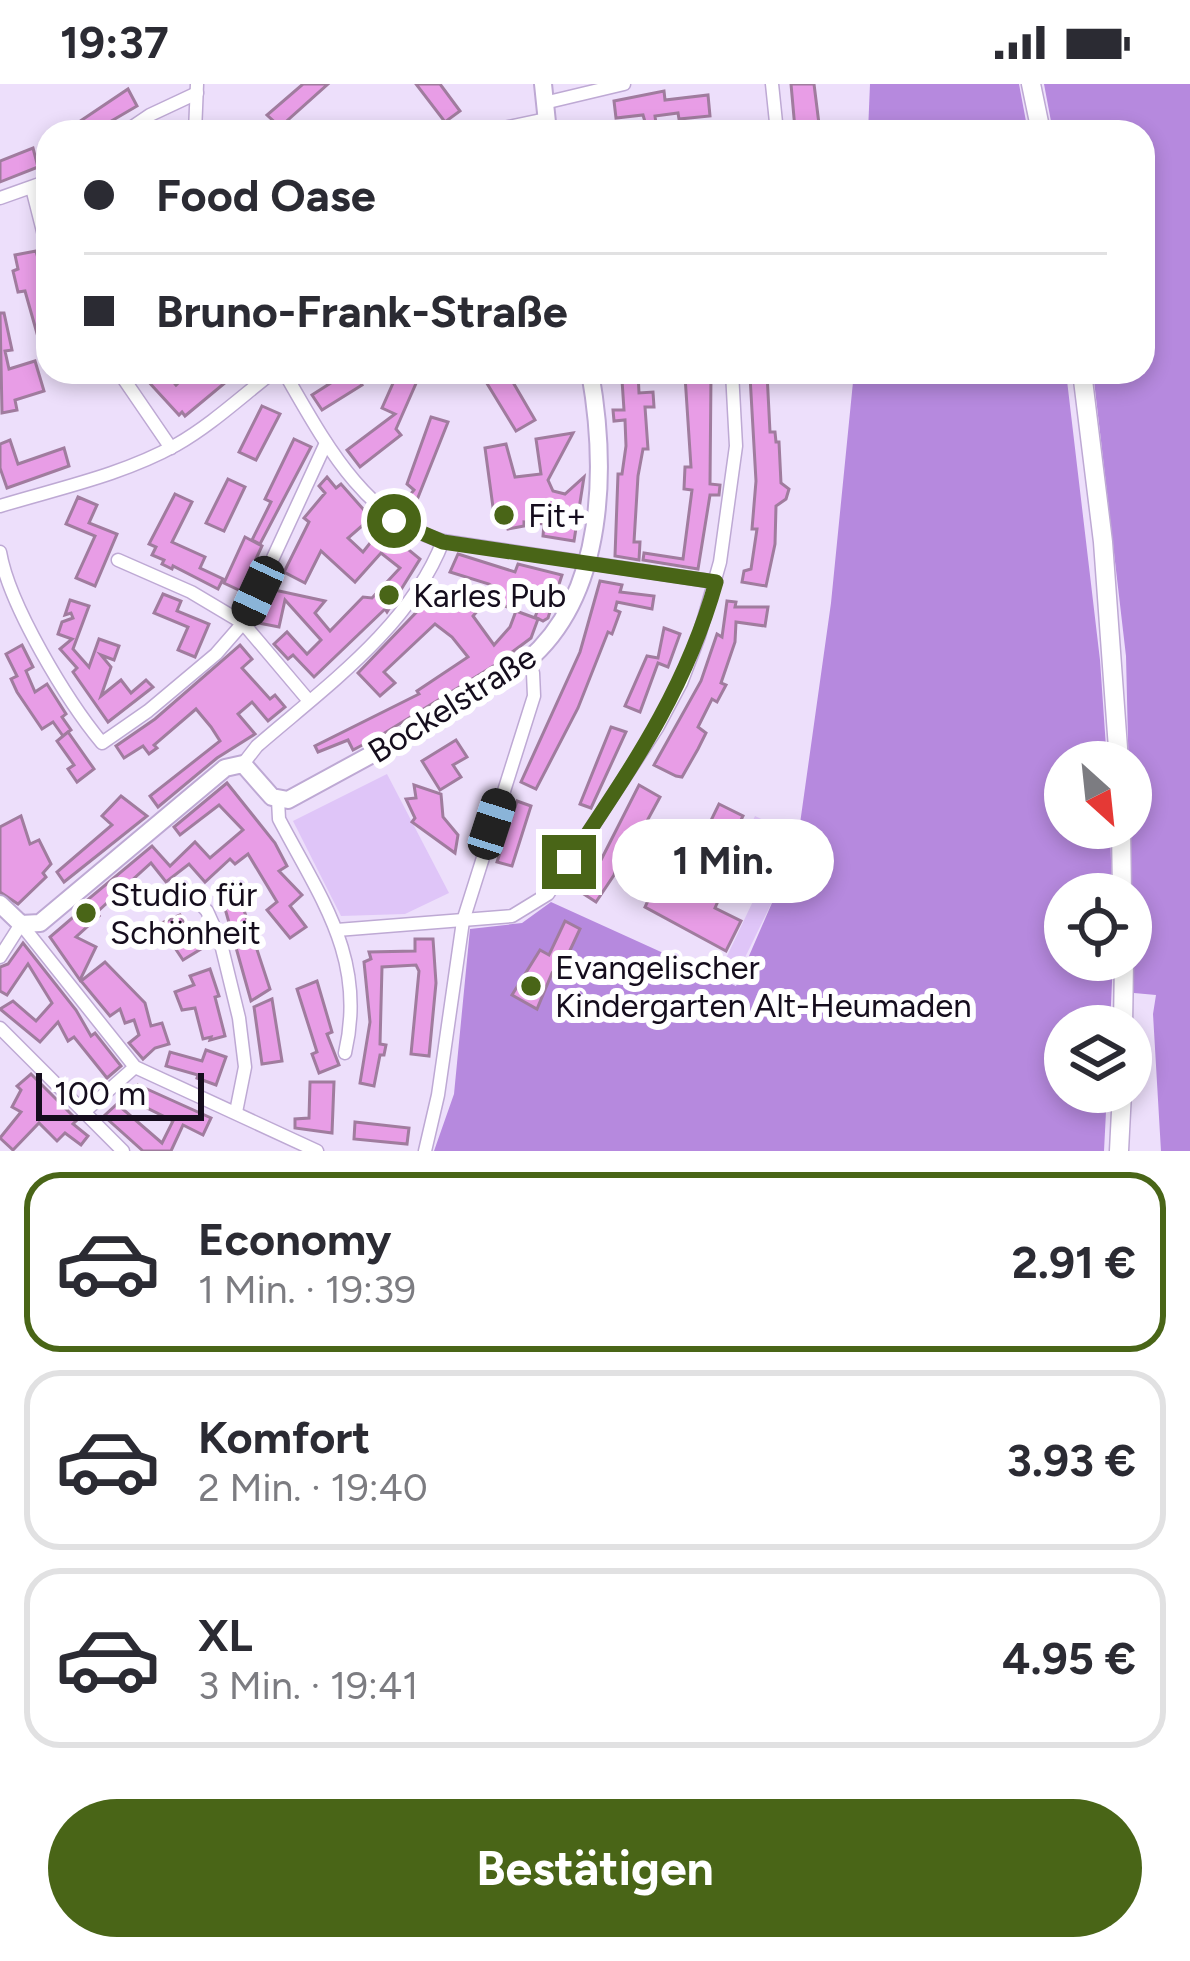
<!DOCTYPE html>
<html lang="de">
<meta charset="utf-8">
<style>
:root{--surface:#fff;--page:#f7f7f7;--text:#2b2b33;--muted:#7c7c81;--line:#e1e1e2;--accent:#496517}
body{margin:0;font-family:Figtree,sans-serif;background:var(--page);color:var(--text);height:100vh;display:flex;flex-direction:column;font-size:45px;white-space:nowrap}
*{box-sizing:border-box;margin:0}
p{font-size:39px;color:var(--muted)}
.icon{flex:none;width:66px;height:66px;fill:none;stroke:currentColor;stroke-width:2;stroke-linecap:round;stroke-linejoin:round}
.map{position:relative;height:1067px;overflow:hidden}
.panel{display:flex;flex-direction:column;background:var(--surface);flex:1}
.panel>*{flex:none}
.banner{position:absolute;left:36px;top:36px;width:1119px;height:264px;border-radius:36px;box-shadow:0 6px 18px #0003;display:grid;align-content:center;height:264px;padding:0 48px;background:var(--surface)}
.needle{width:78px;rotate:153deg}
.tools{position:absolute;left:1044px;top:657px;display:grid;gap:24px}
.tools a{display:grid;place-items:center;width:108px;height:108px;border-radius:50%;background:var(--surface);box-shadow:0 6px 18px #0003;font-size:60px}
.scale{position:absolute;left:36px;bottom:30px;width:168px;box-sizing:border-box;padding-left:12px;border:6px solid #150d1d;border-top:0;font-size:33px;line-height:42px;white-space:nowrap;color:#150d1d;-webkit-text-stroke:9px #fff;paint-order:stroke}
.end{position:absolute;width:54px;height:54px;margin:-27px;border:15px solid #496517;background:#fff;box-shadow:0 0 0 6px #fff}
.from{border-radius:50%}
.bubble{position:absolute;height:84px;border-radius:42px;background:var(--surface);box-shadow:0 6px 18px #0003;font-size:39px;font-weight:700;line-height:84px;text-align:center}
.car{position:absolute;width:36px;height:72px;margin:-36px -18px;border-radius:15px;box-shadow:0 0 9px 3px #0007;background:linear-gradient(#222 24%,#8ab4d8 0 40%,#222 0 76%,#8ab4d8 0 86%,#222 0)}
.banner b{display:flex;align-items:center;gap:42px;height:114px;font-size:45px}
.banner b+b{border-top:3px solid var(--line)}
.banner i{width:30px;height:30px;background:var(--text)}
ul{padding:21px 0 0;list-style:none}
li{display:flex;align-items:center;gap:36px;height:180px;margin:0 24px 18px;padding:0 24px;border:6px solid var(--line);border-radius:36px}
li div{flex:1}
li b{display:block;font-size:45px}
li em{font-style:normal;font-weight:700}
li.current{border-color:var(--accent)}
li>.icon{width:108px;height:108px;stroke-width:1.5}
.button{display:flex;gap:24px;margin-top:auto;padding:24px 48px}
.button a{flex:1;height:138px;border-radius:72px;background:var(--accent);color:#fff;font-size:48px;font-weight:700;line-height:138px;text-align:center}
.status{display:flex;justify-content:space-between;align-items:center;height:84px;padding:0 60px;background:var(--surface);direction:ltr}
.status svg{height:33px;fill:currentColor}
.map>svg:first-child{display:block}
</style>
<div class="status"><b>19:37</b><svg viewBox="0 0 49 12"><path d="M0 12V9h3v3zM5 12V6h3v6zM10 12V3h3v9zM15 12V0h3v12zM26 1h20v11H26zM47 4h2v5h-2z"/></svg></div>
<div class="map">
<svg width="1190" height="1067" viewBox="0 0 1190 1067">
<rect width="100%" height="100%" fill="#eddffb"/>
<!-- green -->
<g fill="#dfc5f8">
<path d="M387,690L449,809L405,830L341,832L293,737Z"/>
<path d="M755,732L787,747L782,757L788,760L763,813L772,818L734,896L719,889L755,813L724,798Z"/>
</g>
<!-- forest -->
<g fill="#b689de">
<path d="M870,0H1019L1028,48H868Z"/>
<path d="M1044,0H1190V1067H1161L1153,930L1156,911L1134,909L1126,572L1093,288H1143V48H1053Z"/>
<path d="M854,288H1066L1100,576L1107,678H1065V744H1110L1112,810H1065V876H1113L1110,942H1065V1008H1107L1104,1067H434L454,1010L470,845L522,839L551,818L736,902L797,761L831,519Z"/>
</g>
<!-- building -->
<g fill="#e89de6" stroke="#a07c9e" stroke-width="3">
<path d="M303,0H328L280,43L267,31Z"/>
<path d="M416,0H440L460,27L445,38Z"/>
<path d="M791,0H814L820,48H797L795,45Z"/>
<path d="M128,5L137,22L108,39L110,42L99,48H64Z"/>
<path d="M664,7L665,16L708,11L710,32L679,35L678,29L655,32L657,48H648L643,31L616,34L614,17Z"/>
<path d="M33,64L38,83L0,98V77Z"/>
<path d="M36,167L48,211V259L40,260L25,207L18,208L13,187L18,185L15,171Z"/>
<path d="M0,229H4L12,266L5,267L9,285L35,277L44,307L15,316L17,326L2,329Z"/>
<path d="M152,288H165L176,301L190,288H238L185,332L182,328L179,331L145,294Z"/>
<path d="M348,288H354L362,301L322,326L312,311Z"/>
<path d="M398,288H421L396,345L401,351L360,383L347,366L395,330L382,324Z"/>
<path d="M480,288H507L535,336L516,347Z"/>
<path d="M627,288H638L639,309L653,308L654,323H645L648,365H643L638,392L634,458H640L639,476L615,472L618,390H622L626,362L625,336L614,337L613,326H624L622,296H628Z"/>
<path d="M767,289L770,348H775L776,358H779L781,399L789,405L786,415L776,422L775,460L766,502L742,498L744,487L751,485L757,445H752L756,397L750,292Z"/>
<path d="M711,290L710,400L720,401L719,411H710L698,485L643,476L644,469L683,475L692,406L684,405L685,383H691L685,292Z"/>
<path d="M262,322L280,330L256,376L239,368Z"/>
<path d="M431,333L448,338L413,426L401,422L414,406L407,400Z"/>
<path d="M573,349L548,396L553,407L565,410L584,393L574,457L543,452L544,440L524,438V442L508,445L507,439L495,438L485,364L506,360L515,393L541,390L536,355Z"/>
<path d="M294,355L311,363L260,460L252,456L271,418L265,415Z"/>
<path d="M10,356L18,380L64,364L69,382L7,404L0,384V360Z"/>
<path d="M327,393L336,404L341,400L371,434L348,454L363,468L382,444L420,475L387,528L385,525L314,593L293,571L288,575L274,560L287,548L307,570L321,556L285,516L279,543L259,539L270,505L325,517L315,529L330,547L363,513L372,514L400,484L381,469L355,498L321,467L305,499L284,488L309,438L304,434L325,409L319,402Z"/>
<path d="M228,395L245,403L224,447L206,439Z"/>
<path d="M175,410L192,418L172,458L205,473L200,484L223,495L218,505L173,482L172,485L162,480L164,476L152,471L156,463L149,460Z"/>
<path d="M78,413L97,421L89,439L117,450L95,502L76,494L95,452L66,440Z"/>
<path d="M245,453L262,462L241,507L224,499Z"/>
<path d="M458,470L515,488L518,480L562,491L548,534L543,537L535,533L545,509L522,502L513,525L491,517L495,504L489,500L450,488Z"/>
<path d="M600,497L622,501L620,508L654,512L652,525L617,518L615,526L620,528L612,550L608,548L578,624L536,705L521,698L580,568Z"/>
<path d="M163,510L181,517L177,527L209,540L195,573L178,566L188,543L154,529Z"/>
<path d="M432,512L447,527L461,513L469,514L480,524L473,532L494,561L510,543L516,527L538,535L531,554L495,581L383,650L353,666L348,656L318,668L315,662L419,610L417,607L468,573L452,553L435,540L384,588L395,599L380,612L358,589Z"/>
<path d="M70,516L89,522L73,565L89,583L99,555L119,562L114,576L101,571L111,583L101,612L121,596L131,609L146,596L153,603L108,638L73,588L77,584L60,565L72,555L58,550L62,538L73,534L71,529L65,531Z"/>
<path d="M727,517L736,518L735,523H768L765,542L736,538L735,558L721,599L726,601L717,618L712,615L698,643L706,649L698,665L682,693L676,692L654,681L701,597L717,550L722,553Z"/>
<path d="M664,544L680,550L668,583L658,579L640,628L625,622L647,572L658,574Z"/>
<path d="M22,561L33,583L26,587L35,608L47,600L66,630L62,633L71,646L63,652L53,638L42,645L17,608L11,595L17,592L6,570Z"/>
<path d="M240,561L252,575L242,584L270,615L275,611L285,623L268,637L252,618L238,630L255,650L217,674L158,723L150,712L220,657L211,643L196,625L154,661L157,664L149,670L143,662L124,674L116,662L155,635Z"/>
<path d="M611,643L626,648L591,724L580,720Z"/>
<path d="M68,648L94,685L77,698L68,685L74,681L57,657Z"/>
<path d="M456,656L467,673L453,681L461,693L440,706L422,677Z"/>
<path d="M227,699L275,759L287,782L279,787L302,811L290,822L306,843L290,854L267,826L277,818L248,770L235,780L230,775L205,798L189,780L166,798L151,779L96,829L99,832L76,853L96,863L80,896L50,853L77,830L74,827L152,762L170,782L195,758L210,774L243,746L219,721L180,751L174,743Z"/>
<path d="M414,701L441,710L443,733L458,751L455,769L412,738L415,734L406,715L416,714Z"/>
<path d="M639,701L660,713L640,750L631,745L614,791L596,818L573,803L593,773L600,778Z"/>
<path d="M121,712L147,732L64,798L57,788L112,741L102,732Z"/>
<path d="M517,717L531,722L512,782L497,778Z"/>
<path d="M719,720L743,732L722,775L714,771L701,797L722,808L715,824L741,837L726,867L645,823L652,808L659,811L690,749L702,755Z"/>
<path d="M21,732L30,760L39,756L51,780L43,789L46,793L18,820L0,808V743Z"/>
<path d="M236,802L270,905L251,917L226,828L216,813Z"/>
<path d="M180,831L201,865L183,876L167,852L153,861L146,846Z"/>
<path d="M565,837L580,845L558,892L552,889L537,925L512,911L540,866L549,871Z"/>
<path d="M415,855H433L436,899L429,972L411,970L419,887L416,881L382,883L380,960L386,961L384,971H380L374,1002L360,999L370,938L364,878L371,875L369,868L415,867Z"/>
<path d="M23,859L76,926L91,952L95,949L121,982L107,994L74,953L68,957L58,938L40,958L0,925L13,917L36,937L52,919L28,880L7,911L0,907V883L8,880Z"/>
<path d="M105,878L145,919L151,942L162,939L169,960L155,964L143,975L129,959L139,951L134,936L125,939L120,925L110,932L81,897Z"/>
<path d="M210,885L219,912L215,913L225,952L210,956L211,953L203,955L195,924L182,926L175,908L194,901L190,892Z"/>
<path d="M317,897L332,948L327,950L339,981L319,989L312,970L317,968L297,905Z"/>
<path d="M272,915L282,977L262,980L254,923Z"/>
<path d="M206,966L226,973L216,1001L197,994L198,991L166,982L170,968L202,977Z"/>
<path d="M31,990L77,1036L73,1040L88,1052L81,1061L65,1049L57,1057L39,1039L13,1066L0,1054L21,1028L12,1023L21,1006L17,1002Z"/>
<path d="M310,998H334L332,1049L295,1044V1035L309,1034Z"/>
<path d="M138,1001L211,1034L203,1051L183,1041L171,1067H143L104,1032L117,1020L162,1059L173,1037L131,1016Z"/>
<path d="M355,1038L409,1044L407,1060L354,1055Z"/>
</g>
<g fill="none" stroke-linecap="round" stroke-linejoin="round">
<!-- minor casing -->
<g stroke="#bea9d4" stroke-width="15">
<g id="minor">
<path d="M772,0L777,48"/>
<path d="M544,19L624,0"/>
<path d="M125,48L150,31L197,9"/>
<path d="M195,48L197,0"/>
<path d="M485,48L546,35"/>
<path d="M32,104L48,167"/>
<path d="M0,114L48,97"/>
<path d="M119,288L171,364"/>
<path d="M284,288C323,355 364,436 443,457L716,498"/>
<path d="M0,422C59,404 122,391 176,361C211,341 241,313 273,288"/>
<path d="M0,468C9,521 67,617 102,659L148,627L216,570L243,539L326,359"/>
<path d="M118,476L191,508L243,539L309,617"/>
<path d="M243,680L257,662C325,603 410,543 443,457"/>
<path d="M278,716L279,735C321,815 367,875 345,969"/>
<path d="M189,807L207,827L220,856L239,934L245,983L236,1028"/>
<path d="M337,846L512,832L548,810L657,644L681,599L699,552L720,478L736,362L732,288"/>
<path d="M0,873L21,840L135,983L317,1067"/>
<path d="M0,944L123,1067"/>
<path d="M84,1028L135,983"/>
<path d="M425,1067L438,1011L463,837L534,612L533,589L527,577"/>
</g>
</g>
<!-- tertiary casing -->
<g stroke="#bea9d4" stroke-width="20">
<g id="tertiary">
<path d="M543,0L548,48"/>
<path d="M0,820L21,840L40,839L225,684L243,680L272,713L288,716L389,661L527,577C606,510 607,383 590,288"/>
</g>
</g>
<!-- secondary casing -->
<g stroke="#bea9d4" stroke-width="21">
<g id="secondary">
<path d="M1031,0L1041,48"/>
<path d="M1082,288L1103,458L1119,678"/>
<path d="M1121,744L1122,810"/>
<path d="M1123,942L1124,876"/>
<path d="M1119,1067L1122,1008"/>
</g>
</g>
<!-- minor -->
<use href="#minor" stroke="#fff" stroke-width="12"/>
<!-- tertiary -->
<use href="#tertiary" stroke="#fff" stroke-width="16"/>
<!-- secondary -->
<use href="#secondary" stroke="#fff" stroke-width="18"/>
</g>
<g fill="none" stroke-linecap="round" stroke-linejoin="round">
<!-- route -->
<path stroke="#496517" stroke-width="15" d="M394,437L443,458L716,498C685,608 631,684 569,778"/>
</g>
<!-- markers -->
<g fill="#496517" stroke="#fff" stroke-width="4.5">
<circle cx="504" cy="431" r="12"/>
<circle cx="389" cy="511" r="12"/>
<circle cx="86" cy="829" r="12"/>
<circle cx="531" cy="902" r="12"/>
</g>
<g text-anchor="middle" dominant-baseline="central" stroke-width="12" stroke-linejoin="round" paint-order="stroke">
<!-- poi labels -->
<g font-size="33" fill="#150d1d" stroke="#fff" text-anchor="start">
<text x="528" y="431">Fit+</text>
<text x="413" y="511">Karles Pub</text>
<text x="110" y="810">Studio für<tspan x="110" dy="38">Schönheit</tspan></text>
<text x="555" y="883">Evangelischer<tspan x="555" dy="38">Kindergarten Alt-Heumaden</tspan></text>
</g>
<!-- street labels -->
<g font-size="33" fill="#150d1d" stroke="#fff">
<text transform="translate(452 620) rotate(-32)">Bockelstraße</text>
</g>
</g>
</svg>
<div class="tools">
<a><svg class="needle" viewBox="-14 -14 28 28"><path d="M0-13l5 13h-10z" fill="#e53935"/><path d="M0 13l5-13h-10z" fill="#7c7c81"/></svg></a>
<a><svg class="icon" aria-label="locate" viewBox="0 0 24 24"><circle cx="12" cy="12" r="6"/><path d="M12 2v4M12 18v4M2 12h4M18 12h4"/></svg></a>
<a><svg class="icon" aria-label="layers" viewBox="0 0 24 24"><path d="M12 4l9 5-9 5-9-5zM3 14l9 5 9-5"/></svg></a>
</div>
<div class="scale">100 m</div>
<i class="end from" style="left:394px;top:437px"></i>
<i class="end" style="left:569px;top:778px"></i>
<div class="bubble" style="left:612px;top:735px;width:222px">1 Min.</div>
<i class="car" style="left:258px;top:507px;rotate:205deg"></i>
<i class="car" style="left:492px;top:740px;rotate:18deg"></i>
<div class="banner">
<b><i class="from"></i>Food Oase</b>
<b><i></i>Bruno-Frank-Straße</b>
</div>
</div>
<section class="panel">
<ul>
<li class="current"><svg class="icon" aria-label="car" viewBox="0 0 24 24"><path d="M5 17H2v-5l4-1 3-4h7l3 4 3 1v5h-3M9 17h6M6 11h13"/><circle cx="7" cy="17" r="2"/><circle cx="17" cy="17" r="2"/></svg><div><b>Economy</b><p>1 Min. · 19:39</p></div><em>2.91 €</em></li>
<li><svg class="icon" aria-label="car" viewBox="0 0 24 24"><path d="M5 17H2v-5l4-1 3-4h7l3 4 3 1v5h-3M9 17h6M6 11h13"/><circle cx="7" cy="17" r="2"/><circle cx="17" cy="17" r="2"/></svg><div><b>Komfort</b><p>2 Min. · 19:40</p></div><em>3.93 €</em></li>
<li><svg class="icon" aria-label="car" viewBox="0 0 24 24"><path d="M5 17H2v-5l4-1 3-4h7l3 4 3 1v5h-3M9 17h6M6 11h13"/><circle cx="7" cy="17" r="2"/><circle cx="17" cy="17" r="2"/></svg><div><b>XL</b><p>3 Min. · 19:41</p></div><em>4.95 €</em></li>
</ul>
<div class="button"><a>Bestätigen</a></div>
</section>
